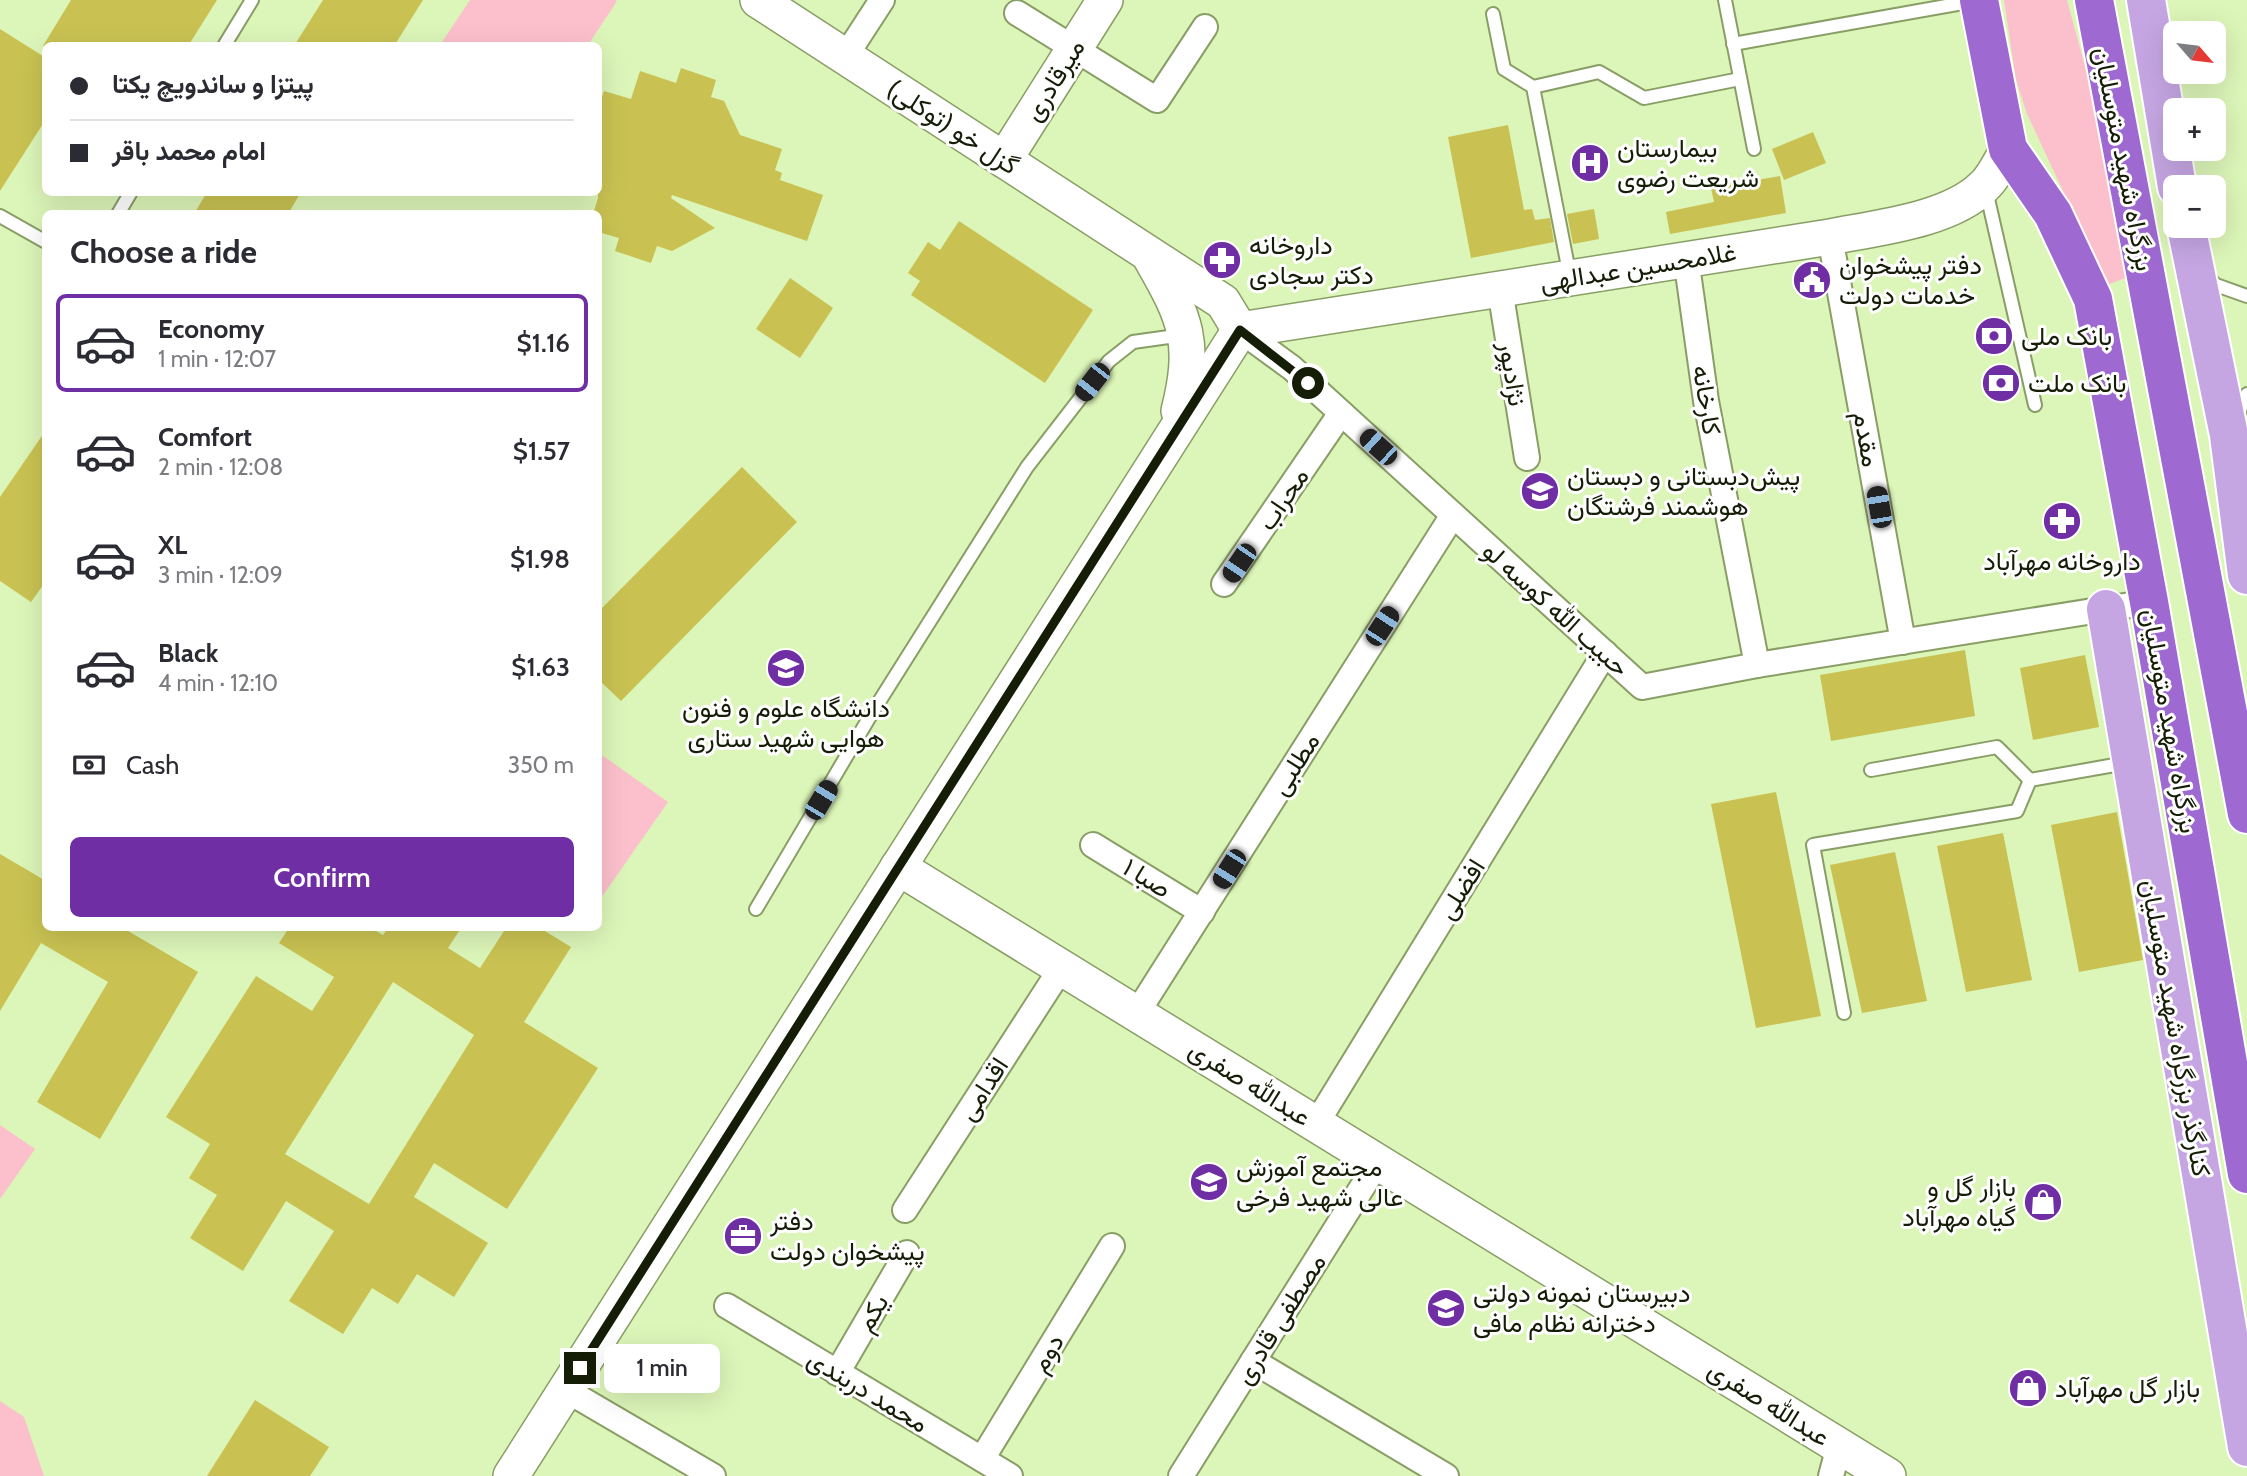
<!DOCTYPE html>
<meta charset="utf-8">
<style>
:root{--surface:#fff;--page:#f2f2f3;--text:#2b2b33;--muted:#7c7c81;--line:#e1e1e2;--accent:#6f2ea3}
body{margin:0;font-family:Cabin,Vazirmatn,sans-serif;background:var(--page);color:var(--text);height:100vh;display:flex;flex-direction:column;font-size:26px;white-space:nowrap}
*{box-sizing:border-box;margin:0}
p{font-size:23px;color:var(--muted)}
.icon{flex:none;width:38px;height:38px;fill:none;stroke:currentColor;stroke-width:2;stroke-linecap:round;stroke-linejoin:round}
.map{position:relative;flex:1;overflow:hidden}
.sheet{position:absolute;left:42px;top:210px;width:560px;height:721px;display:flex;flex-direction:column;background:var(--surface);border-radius:10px;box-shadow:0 7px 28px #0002}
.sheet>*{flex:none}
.top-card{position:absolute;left:42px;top:42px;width:560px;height:154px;border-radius:10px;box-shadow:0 7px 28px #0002;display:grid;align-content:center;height:154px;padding:0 28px;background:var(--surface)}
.needle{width:46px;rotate:118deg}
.tools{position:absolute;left:2163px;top:21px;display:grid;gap:14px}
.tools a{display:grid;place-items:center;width:63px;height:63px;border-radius:10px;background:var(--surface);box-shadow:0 7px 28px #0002;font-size:35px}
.end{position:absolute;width:32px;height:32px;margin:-16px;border:9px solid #151d06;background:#fff;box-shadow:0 0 0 4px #fff}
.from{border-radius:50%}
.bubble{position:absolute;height:49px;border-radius:10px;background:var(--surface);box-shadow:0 7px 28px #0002;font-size:23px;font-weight:600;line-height:49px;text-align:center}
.car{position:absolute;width:21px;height:42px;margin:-21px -10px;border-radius:9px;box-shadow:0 0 5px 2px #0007;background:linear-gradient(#222 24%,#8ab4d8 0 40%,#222 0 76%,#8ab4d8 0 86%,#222 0)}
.top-card b{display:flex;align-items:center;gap:24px;height:66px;font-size:26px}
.top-card b+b{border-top:2px solid var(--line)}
.top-card i{width:18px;height:18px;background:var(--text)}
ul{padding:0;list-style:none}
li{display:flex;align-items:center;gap:21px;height:98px;margin:0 14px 10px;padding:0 14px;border:4px solid transparent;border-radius:10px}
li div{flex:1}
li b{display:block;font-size:26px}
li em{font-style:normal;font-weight:600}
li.selected{border-color:var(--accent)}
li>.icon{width:63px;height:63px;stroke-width:1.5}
h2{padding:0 28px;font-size:32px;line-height:84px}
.pay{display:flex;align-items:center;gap:18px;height:77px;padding:0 28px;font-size:26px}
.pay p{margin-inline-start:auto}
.action{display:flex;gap:14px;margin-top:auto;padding:14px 28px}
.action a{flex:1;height:80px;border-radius:10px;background:var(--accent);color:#fff;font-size:28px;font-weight:600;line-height:80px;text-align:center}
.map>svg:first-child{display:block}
</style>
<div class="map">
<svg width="2247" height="1476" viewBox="0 0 2247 1476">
<rect width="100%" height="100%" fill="#dcf5b8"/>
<!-- green -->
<g fill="#fcc0cc">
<path d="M470,0H615L617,1L588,45H440Z"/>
<path d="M2004,0H2067L2095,103L2119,243L2128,277L2107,285L2027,114L2016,80Z"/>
<path d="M599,753L668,802L599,901Z"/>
<path d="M0,1125L35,1149L0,1199Z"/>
<path d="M0,1401L24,1417L44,1476H0Z"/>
</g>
<!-- building -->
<g fill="#c9c252" fill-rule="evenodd">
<path d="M71,0H217L188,46H43Z"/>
<path d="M323,0H423L394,46H294Z"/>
<path d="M0,29L46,58V119L0,191Z"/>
<path d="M681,68L716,80L711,97L724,101L740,135L782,149L775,170L782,173L780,180L823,195L807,241L672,195L671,198L715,228L672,251L657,246L651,263L615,251L619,238L598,232V214H593L598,198V108L604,91L631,99L640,71L676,83Z"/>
<path d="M1508,125L1524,210L1532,209L1535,220L1550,218L1554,242L1471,258L1448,137Z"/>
<path d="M1813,132L1826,163L1784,180L1772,149Z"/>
<path d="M1780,176L1786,213L1670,234L1666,212L1714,202L1711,188Z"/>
<path d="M207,192H301L288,214H194Z"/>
<path d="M1594,209L1599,239L1573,244L1567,214Z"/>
<path d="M959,221L1093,310L1045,383L911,295L920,281L908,273L928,242L940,250Z"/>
<path d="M790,278L833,308L800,358L756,329Z"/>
<path d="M46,430V581L31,602L0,581V497Z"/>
<path d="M742,467L797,522L621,701L598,679V612Z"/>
<path d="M1965,650L1975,716L1831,741L1820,675Z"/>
<path d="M2085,655L2099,727L2033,740L2020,668Z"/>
<path d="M1776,792L1821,1016L1756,1028L1711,804Z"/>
<path d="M2117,812L2143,960L2079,972L2051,825Z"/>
<path d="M2003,833L2032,980L1966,992L1937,846Z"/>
<path d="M1895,852L1927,1001L1862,1013L1830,865Z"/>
<path d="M0,854L46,881V928H123L198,972L100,1139L37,1102L108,982L41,943L0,1011Z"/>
<path d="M289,928H371L383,935L388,928H461L448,948L480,968L506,928H540L571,947L524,1022L598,1068L507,1209L434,1163L414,1197L488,1243L454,1297L417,1274L398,1304L372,1288L343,1334L289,1301L334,1231L286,1201L243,1271L190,1238L217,1195L189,1178L210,1144L166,1117L256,976L312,1011L334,977L279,943ZM393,982L474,1035L369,1204L285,1154Z"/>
<path d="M255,1400L329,1447L310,1476H207Z"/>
</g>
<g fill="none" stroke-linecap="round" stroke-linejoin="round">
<!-- lane casing -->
<g stroke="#899e66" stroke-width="16">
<g id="lane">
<path d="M1725,0L1754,149"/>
<path d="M1493,14L1504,69L1533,87L1570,277"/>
<path d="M1733,44L1974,1"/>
<path d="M224,46L252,0"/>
<path d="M1533,87L1599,72L1644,98L1740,79"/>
<path d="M1986,190L2035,405"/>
<path d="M118,214L131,192"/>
<path d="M0,216L46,242"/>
<path d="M2207,277L2216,285L2247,296"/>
<path d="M2236,419L2247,394"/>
<path d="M1871,770L1997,747L2030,780L2126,763"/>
<path d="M756,909L872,713L1027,467L1109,361L1133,342L1183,335"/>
<path d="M1844,1013L1813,845L2017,811L2030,780"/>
</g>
</g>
<!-- street casing -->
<g stroke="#899e66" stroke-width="28">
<g id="street">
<path d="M1017,13L1157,100L1205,27"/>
<path d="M845,57L882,0"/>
<path d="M1830,237L1903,642"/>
<path d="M1686,258L1706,401L1757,665"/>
<path d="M1500,289L1527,458"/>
<path d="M1240,330L1292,368L1642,687L1757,665L2149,602"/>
<path d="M1224,584L1341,413"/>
<path d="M1093,845L1202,912"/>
<path d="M1137,1013L1453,515"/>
<path d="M1316,1124L1605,653"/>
<path d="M905,1210L1062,967"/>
<path d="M727,1306L1010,1476"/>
<path d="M1253,1361L1446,1476"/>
<path d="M837,1373L907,1253"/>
<path d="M566,1390L713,1476"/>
<path d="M982,1459L1112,1246"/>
<path d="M1181,1476L1378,1162"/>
<path d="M1831,1476L1839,1446"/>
</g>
</g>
<!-- secondary casing -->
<g stroke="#899e66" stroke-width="38">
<g id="secondary">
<path d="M758,0L1223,302L1240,330"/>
<path d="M1004,160L1105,0"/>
<path d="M1152,260C1186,319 1196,343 1179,411"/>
<path d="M1240,330L1830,237C1876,228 1951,220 1984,186C1994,177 2001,161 2008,149"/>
<path d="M898,867L1888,1476"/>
<path d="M511,1476L1240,330"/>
</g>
</g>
<!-- primary casing -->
<g stroke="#fff" stroke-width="42">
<g id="primary">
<path d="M2146,0L2177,187"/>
<path d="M2186,226L2229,435L2247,575"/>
<path d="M2106,609L2247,1447"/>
</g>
</g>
<!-- highway casing -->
<g stroke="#fff" stroke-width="42">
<g id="highway">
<path d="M1979,0L2008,149L2053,214L2093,299L2149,602L2247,1174"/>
<path d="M2094,0L2247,814"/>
</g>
</g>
<!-- lane -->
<use href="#lane" stroke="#fff" stroke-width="12"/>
<!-- street -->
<use href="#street" stroke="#fff" stroke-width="24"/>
<!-- secondary -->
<use href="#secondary" stroke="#fff" stroke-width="35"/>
<!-- primary -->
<use href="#primary" stroke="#c5a6e3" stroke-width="38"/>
<!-- highway -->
<use href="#highway" stroke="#9e6ad1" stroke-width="38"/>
</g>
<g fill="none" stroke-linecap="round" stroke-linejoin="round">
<!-- route -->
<path stroke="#151d06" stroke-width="9" d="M580,1368L1240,330L1308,383"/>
</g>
<!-- icons -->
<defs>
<g id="hospital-disc" transform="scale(2.0125)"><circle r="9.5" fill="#6f2ea3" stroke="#fff"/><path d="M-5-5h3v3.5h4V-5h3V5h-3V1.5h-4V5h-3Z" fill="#fff"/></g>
<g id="pharmacy-disc" transform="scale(2.0125)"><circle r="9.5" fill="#6f2ea3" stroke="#fff"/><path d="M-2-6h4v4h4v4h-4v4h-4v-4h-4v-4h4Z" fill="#fff"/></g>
<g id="civic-disc" transform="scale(2.0125)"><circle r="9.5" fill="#6f2ea3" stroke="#fff"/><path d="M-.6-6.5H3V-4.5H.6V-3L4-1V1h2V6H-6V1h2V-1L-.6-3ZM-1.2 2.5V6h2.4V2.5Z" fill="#fff"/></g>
<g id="bank-disc" transform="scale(2.0125)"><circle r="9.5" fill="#6f2ea3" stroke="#fff"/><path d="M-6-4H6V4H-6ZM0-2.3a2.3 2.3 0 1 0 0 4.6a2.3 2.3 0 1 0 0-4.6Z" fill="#fff"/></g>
<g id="school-disc" transform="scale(2.0125)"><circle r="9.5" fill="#6f2ea3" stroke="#fff"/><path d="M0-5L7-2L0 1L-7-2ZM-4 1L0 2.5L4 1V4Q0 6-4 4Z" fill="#fff"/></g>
<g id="university-disc" transform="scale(2.0125)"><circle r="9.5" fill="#6f2ea3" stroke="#fff"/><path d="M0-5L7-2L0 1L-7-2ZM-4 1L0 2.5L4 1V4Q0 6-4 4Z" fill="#fff"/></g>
<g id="shop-disc" transform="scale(2.0125)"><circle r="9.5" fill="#6f2ea3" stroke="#fff"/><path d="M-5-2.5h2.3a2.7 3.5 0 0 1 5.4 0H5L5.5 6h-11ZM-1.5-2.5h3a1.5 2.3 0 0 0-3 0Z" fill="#fff"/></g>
<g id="office-disc" transform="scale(2.0125)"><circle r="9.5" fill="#6f2ea3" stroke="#fff"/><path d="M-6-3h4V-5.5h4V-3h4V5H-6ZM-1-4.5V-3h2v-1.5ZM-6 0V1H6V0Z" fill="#fff"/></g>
</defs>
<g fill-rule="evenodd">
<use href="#hospital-disc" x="1590" y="163"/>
<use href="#pharmacy-disc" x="1222" y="260"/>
<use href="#civic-disc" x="1812" y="280"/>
<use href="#bank-disc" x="1994" y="336"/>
<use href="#bank-disc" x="2001" y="383"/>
<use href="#school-disc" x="1540" y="491"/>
<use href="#pharmacy-disc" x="2062" y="521"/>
<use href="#university-disc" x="786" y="668"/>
<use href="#school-disc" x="1209" y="1182"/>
<use href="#shop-disc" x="2043" y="1202"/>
<use href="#office-disc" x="743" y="1236"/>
<use href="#school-disc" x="1446" y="1308"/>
<use href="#shop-disc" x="2028" y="1388"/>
</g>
<g text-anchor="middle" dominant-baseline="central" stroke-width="6" stroke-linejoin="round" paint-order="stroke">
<!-- street labels -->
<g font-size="26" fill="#151d06" stroke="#fff">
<text transform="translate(1054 80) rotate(-58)">میرقادری</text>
<text transform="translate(953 127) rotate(33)">گزل خو (توکلی)</text>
<text transform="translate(2124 159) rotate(79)">بزرگراه شهید متوسلیان</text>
<text transform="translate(1638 267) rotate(-9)">غلامحسین عبدالهی</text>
<text transform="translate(1513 374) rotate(81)">نژادپور</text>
<text transform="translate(1707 400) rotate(81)">کارخانه</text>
<text transform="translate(1867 439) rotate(80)">مقدم</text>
<text transform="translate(1283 499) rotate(-56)">محراب</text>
<text transform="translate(1556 609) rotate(42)">حبیب الله کوسه لو</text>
<text transform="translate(2170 721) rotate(80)">بزرگراه شهید متوسلیان</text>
<text transform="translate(1295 764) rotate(-58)">مطلبی</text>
<text transform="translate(1147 878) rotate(32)">صبا ۱</text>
<text transform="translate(1461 889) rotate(-58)">افضلی</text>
<text transform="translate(2176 1028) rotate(80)">کنارگذر بزرگراه شهید متوسلیان</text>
<text transform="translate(1250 1083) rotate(32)">عبدالله صفری</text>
<text transform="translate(983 1089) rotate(-57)">اقدامی</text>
<text transform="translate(872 1313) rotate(-60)">یکم</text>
<text transform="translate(1280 1319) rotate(-58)">مصطفی قادری</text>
<text transform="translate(1047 1353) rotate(-59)">دوم</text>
<text transform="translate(868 1391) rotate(31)">محمد دربندی</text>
<text transform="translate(1769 1403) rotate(32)">عبدالله صفری</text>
</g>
<!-- poi labels -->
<g font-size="26" fill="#151d06" stroke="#fff" text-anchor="start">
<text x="1617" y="148">بیمارستان<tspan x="1617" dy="30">شریعت رضوی</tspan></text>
<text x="1249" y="245">داروخانه<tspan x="1249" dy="30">دکتر سجادی</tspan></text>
<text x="1839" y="265">دفتر پیشخوان<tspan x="1839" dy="30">خدمات دولت</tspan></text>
<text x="2021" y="336">بانک ملی</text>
<text x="2028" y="383">بانک ملت</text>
<text x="1567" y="476">پیش‌دبستانی و دبستان<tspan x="1567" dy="30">هوشمند فرشتگان</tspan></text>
<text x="2062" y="561" text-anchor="middle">داروخانه مهرآباد</text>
<text x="786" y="708" text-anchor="middle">دانشگاه علوم و فنون<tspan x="786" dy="30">هوایی شهید ستاری</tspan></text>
<text x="1236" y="1167">مجتمع آموزش<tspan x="1236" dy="30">عالی شهید فرخی</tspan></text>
<text x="2016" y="1187" text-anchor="end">بازار گل و<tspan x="2016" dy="30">گیاه مهرآباد</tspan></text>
<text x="770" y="1221">دفتر<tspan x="770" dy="30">پیشخوان دولت</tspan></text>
<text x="1473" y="1293">دبیرستان نمونه دولتی<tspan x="1473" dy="30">دخترانه نظام مافی</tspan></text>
<text x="2055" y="1388">بازار گل مهرآباد</text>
</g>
</g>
</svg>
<div class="tools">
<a><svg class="needle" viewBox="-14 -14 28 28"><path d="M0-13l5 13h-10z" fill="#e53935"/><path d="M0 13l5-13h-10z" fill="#7c7c81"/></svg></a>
<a>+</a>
<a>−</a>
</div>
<i class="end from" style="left:1308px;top:383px"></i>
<i class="end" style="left:580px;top:1368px"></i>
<div class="bubble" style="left:604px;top:1344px;width:116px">1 min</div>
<i class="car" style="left:1092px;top:382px;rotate:218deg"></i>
<i class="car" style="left:1378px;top:447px;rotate:312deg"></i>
<i class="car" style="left:1879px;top:507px;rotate:350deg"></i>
<i class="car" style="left:1239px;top:563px;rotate:214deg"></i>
<i class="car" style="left:1382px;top:626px;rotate:33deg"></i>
<i class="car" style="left:821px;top:800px;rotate:31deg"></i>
<i class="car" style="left:1229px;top:869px;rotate:212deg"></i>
<div class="top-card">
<b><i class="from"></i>پیتزا و ساندویچ یکتا</b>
<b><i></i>امام محمد باقر</b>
</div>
<section class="sheet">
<h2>Choose a ride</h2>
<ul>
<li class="selected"><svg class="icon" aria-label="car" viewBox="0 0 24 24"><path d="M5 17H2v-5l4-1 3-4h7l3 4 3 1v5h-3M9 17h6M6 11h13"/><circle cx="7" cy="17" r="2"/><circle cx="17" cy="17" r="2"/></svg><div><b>Economy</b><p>1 min · 12:07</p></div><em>$1.16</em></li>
<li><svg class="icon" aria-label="car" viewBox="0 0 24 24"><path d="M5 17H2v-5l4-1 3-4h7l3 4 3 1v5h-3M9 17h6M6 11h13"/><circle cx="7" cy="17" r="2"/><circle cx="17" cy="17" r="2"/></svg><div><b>Comfort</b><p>2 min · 12:08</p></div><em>$1.57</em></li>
<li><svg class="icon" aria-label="car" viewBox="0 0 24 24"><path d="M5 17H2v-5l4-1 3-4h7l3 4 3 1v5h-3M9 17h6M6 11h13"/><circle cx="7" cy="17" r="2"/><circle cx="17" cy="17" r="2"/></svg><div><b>XL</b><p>3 min · 12:09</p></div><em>$1.98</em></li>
<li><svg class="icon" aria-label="car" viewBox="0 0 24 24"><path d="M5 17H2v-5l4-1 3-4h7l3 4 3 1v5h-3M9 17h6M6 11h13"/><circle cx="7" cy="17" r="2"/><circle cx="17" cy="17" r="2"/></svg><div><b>Black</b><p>4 min · 12:10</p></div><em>$1.63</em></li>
</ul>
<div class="pay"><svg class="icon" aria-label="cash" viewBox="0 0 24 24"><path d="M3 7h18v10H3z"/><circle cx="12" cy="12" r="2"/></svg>Cash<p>350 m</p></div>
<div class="action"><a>Confirm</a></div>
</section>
</div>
